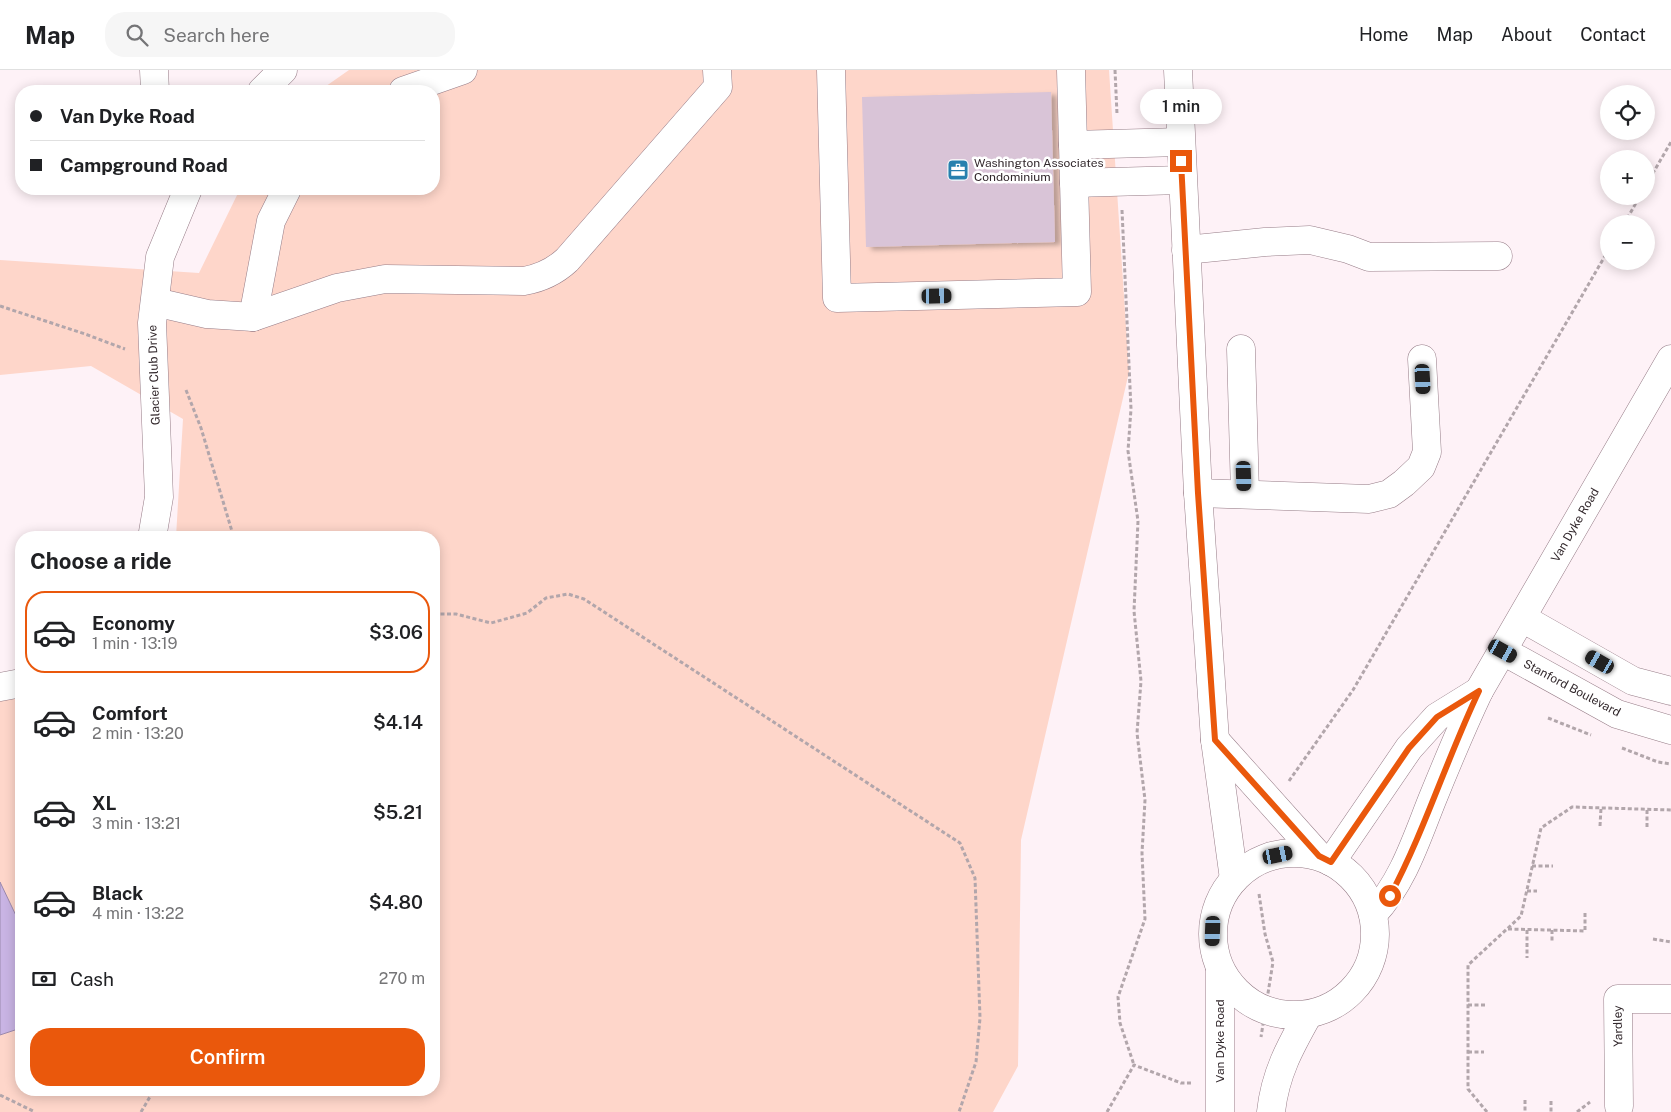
<!DOCTYPE html>
<meta charset="utf-8">
<style>
:root{--surface:#fff;--page:#f6f6f6;--text:#202124;--muted:#757577;--line:#e0e0e0;--accent:#ea580c}
body{margin:0;font-family:"Public Sans",sans-serif;background:var(--page);color:var(--text);height:100vh;display:flex;flex-direction:column;font-size:19px;white-space:nowrap}
*{box-sizing:border-box;margin:0}
p{font-size:16px;color:var(--muted)}
.icon{flex:none;width:28px;height:28px;fill:none;stroke:currentColor;stroke-width:2;stroke-linecap:round;stroke-linejoin:round}
.map{position:relative;flex:1;overflow:hidden}
.side{position:absolute;left:15px;top:461px;width:425px;height:565px;display:flex;flex-direction:column;background:var(--surface);border-radius:20px;box-shadow:0 2px 12px #0003}
.side>*{flex:none}
.top-card{position:absolute;left:15px;top:15px;width:425px;height:110px;border-radius:20px;box-shadow:0 2px 12px #0003;display:grid;align-content:center;height:110px;padding:0 15px;background:var(--surface)}
.tools{position:absolute;left:1600px;top:15px;display:grid;gap:10px}
.tools a{display:grid;place-items:center;width:55px;height:55px;border-radius:50%;background:var(--surface);box-shadow:0 2px 12px #0003;font-size:25px}
.end{position:absolute;width:22px;height:22px;margin:-11px;border:6px solid #ea580c;background:#fff;box-shadow:0 0 0 2px #fff}
.from{border-radius:50%}
.bubble{position:absolute;height:35px;border-radius:18px;background:var(--surface);box-shadow:0 2px 12px #0003;font-size:16px;font-weight:600;line-height:35px;text-align:center}
.car{position:absolute;width:15px;height:30px;margin:-15px -8px;border-radius:6px;box-shadow:0 0 4px 1px #0007;background:linear-gradient(#222 24%,#8ab4d8 0 40%,#222 0 76%,#8ab4d8 0 86%,#222 0)}
.top-card b{display:flex;align-items:center;gap:18px;height:48px;font-size:19px}
.top-card b+b{border-top:1px solid var(--line)}
.top-card i{width:12px;height:12px;background:var(--text)}
ul{padding:0;list-style:none}
li{display:flex;align-items:center;gap:15px;height:82px;margin:0 10px 8px;padding:0 5px;border:2px solid transparent;border-radius:20px}
li div{flex:1}
li b{display:block;font-size:19px}
li em{font-style:normal;font-weight:600}
li.active{border-color:var(--accent)}
li>.icon{width:45px;height:45px;stroke-width:1.5}
h2{padding:0 15px;font-size:22px;line-height:60px}
.pay{display:flex;align-items:center;gap:12px;height:55px;padding:0 15px;font-size:19px}
.pay p{margin-inline-start:auto}
.primary-button{display:flex;gap:10px;margin-top:auto;padding:10px 15px}
.primary-button a{flex:1;height:58px;border-radius:20px;background:var(--accent);color:#fff;font-size:20px;font-weight:600;line-height:58px;text-align:center}
header{display:flex;align-items:center;gap:30px;box-sizing:border-box;height:70px;padding:0 25px;background:var(--surface);border-bottom:1px solid var(--line)}
header strong{font-size:24px}
nav{display:flex;gap:28px;margin-inline-start:auto;font-size:18px}
.search{width:350px;height:45px;background:var(--page);display:flex;align-items:center;gap:12px;box-sizing:border-box;padding:0 18px;border-radius:20px;color:var(--muted);font-size:19px}
.map>svg:first-child{display:block}
</style>
<header>
<strong>Map</strong>
<div class="search"><svg class="icon" aria-label="search" viewBox="0 0 24 24"><circle cx="10" cy="10" r="6"/><path d="M15 15l6 6"/></svg>Search here</div>
<nav><a>Home</a><a>Map</a><a>About</a><a>Contact</a></nav>
</header>
<div class="map">
<svg width="1671" height="1042" viewBox="0 0 1671 1042">
<defs>
<filter id="shadow"><feDropShadow dx="5.5" dy="3" stdDeviation="2.5" flood-color="#0004"/></filter>
</defs>
<rect width="100%" height="100%" fill="#fef2f7"/>
<!-- green -->
<path fill="#fed6ca" d="M349,0H1109L1129,302L1021,770L1018,996L993,1042H0V629L21,624V1020H434V468L176,467L183,349L91,296L0,305V190L199,203L240,119H434V21H319Z"/>
<!-- water -->
<path fill="#c9b4e4" stroke="#9c8aad" d="M0,812L21,856V958L0,965Z"/>
<!-- building -->
<path fill="#d9c4d7" filter="url(#shadow)" d="M1051,22L1055,172L866,177L862,27Z"/>
<g fill="none" stroke-linecap="round" stroke-linejoin="round">
<!-- minor casing -->
<g stroke="#967c87" stroke-width="29">
<g id="minor">
<path d="M154,0L155,21"/>
<path d="M831,0L837,228L1077,222L1071,0"/>
<path d="M1178,0L1198,423L1215,670L1234,809"/>
<path d="M262,21L283,0"/>
<path d="M403,21L463,0"/>
<path d="M1073,75L1180,72"/>
<path d="M1074,113L1182,110"/>
<path d="M1186,180L1265,172L1310,170L1348,179L1369,187L1498,186"/>
<path d="M155,232L207,244L253,247L337,218L385,209L524,211C541,208 554,202 567,190L718,17L717,0"/>
<path d="M253,247L271,151L287,119"/>
<path d="M1241,279L1245,424"/>
<path d="M1198,423L1369,429L1389,424L1404,413L1421,397L1427,382L1422,289"/>
<path d="M152,468L159,427L152,253L160,187L188,119"/>
<path d="M1522,548L1633,611L1671,621"/>
<path d="M1503,581L1617,644L1671,660"/>
<path d="M0,617L21,613"/>
<path d="M1215,670L1319,786"/>
<circle cx="1294" cy="864" r="81"/>
<path d="M1331,792L1409,678L1437,647L1479,621"/>
<path d="M1373,844C1403,812 1416,770 1432,730C1447,693 1462,657 1479,621L1671,289"/>
<path d="M1619,1036L1618,929H1671"/>
<path d="M1220,1042V900"/>
<path d="M1271,1042C1275,1004 1290,977 1308,945"/>
</g>
</g>
<!-- path -->
<g stroke="#b2a6ab" stroke-width="3" stroke-dasharray="4 2.5" stroke-linecap="butt">
<path d="M1115,0L1117,44"/>
<path d="M1646,115L1671,72"/>
<path d="M1122,140L1131,339L1128,381L1138,451L1134,541L1141,611L1137,663L1145,730L1142,783L1145,849L1118,927L1120,953L1134,995"/>
<path d="M1624,154L1640,126"/>
<path d="M0,236L85,264L125,279"/>
<path d="M186,320L201,358L234,468"/>
<path d="M434,544H456L491,553L527,543L546,528L568,524L584,529L960,773L975,808L980,948L976,992L959,1042"/>
<path d="M1548,648L1591,665"/>
<path d="M1622,678L1658,692L1671,694"/>
<path d="M1289,711L1353,620L1609,179"/>
<path d="M1647,740V757"/>
<path d="M1600,756L1601,738"/>
<path d="M1532,796H1553"/>
<path d="M1263,798L1268,772"/>
<path d="M1527,821H1537"/>
<path d="M1259,824L1265,864L1273,892L1261,967"/>
<path d="M1508,859L1585,861V843"/>
<path d="M1527,860V888"/>
<path d="M1552,860V872"/>
<path d="M1653,869L1671,872"/>
<path d="M1468,935H1485"/>
<path d="M1468,982H1484"/>
<path d="M0,1025L35,1042"/>
<path d="M1525,1030V1042"/>
<path d="M1551,1031V1042"/>
<path d="M141,1042L154,1020"/>
<path d="M1107,1042L1134,995L1181,1013H1191"/>
<path d="M1487,1042L1468,1019V895L1521,846L1541,758L1572,737L1671,740"/>
<path d="M1577,1042L1590,1032"/>
</g>
<!-- minor -->
<use href="#minor" stroke="#fff" stroke-width="28"/>
</g>
<g fill="none" stroke-linecap="round" stroke-linejoin="round">
<!-- route -->
<path stroke="#ea580c" stroke-width="6" d="M1181,91L1198,423L1215,670L1319,786L1331,792L1409,678L1437,647L1479,621C1447,688 1425,760 1390,826"/>
</g>
<!-- icons -->
<defs>
<g id="office-square" transform="scale(1.125)"><rect x="-9" y="-9" width="18" height="18" rx="4" fill="#2780ae" stroke="#fff"/><path d="M-6-3h4V-5.5h4V-3h4V5H-6ZM-1-4.5V-3h2v-1.5ZM-6 0V1H6V0Z" fill="#fff"/></g>
</defs>
<g fill-rule="evenodd">
<use href="#office-square" x="958" y="100"/>
</g>
<g text-anchor="middle" dominant-baseline="central" stroke-width="5" stroke-linejoin="round" paint-order="stroke">
<!-- poi labels -->
<g font-size="12" fill="#32282c" stroke="#fff" text-anchor="start">
<text x="974" y="93">Washington Associates<tspan x="974" dy="14">Condominium</tspan></text>
</g>
<!-- street labels -->
<g font-size="12" fill="#32282c" stroke="#fff">
<text transform="translate(154 305) rotate(-92)">Glacier Club Drive</text>
<text transform="translate(1575 455) rotate(-60)">Van Dyke Road</text>
<text transform="translate(1572 618) rotate(28)">Stanford Boulevard</text>
<text transform="translate(1618 956) rotate(-91)">Yardley</text>
<text transform="translate(1220 971) rotate(-90)">Van Dyke Road</text>
</g>
</g>
</svg>
<div class="tools">
<a><svg class="icon" aria-label="locate" viewBox="0 0 24 24"><circle cx="12" cy="12" r="6"/><path d="M12 2v4M12 18v4M2 12h4M18 12h4"/></svg></a>
<a>+</a>
<a>−</a>
</div>
<i class="end from" style="left:1390px;top:826px"></i>
<i class="end" style="left:1181px;top:91px"></i>
<div class="bubble" style="left:1140px;top:19px;width:82px">1 min</div>
<i class="car" style="left:937px;top:226px;rotate:89deg"></i>
<i class="car" style="left:1423px;top:309px;rotate:177deg"></i>
<i class="car" style="left:1244px;top:406px;rotate:178deg"></i>
<i class="car" style="left:1503px;top:581px;rotate:119deg"></i>
<i class="car" style="left:1600px;top:592px;rotate:300deg"></i>
<i class="car" style="left:1278px;top:785px;rotate:78deg"></i>
<i class="car" style="left:1213px;top:861px;rotate:182deg"></i>
<div class="top-card">
<b><i class="from"></i>Van Dyke Road</b>
<b><i></i>Campground Road</b>
</div>
<section class="side">
<h2>Choose a ride</h2>
<ul>
<li class="active"><svg class="icon" aria-label="car" viewBox="0 0 24 24"><path d="M5 17H2v-5l4-1 3-4h7l3 4 3 1v5h-3M9 17h6M6 11h13"/><circle cx="7" cy="17" r="2"/><circle cx="17" cy="17" r="2"/></svg><div><b>Economy</b><p>1 min · 13:19</p></div><em>$3.06</em></li>
<li><svg class="icon" aria-label="car" viewBox="0 0 24 24"><path d="M5 17H2v-5l4-1 3-4h7l3 4 3 1v5h-3M9 17h6M6 11h13"/><circle cx="7" cy="17" r="2"/><circle cx="17" cy="17" r="2"/></svg><div><b>Comfort</b><p>2 min · 13:20</p></div><em>$4.14</em></li>
<li><svg class="icon" aria-label="car" viewBox="0 0 24 24"><path d="M5 17H2v-5l4-1 3-4h7l3 4 3 1v5h-3M9 17h6M6 11h13"/><circle cx="7" cy="17" r="2"/><circle cx="17" cy="17" r="2"/></svg><div><b>XL</b><p>3 min · 13:21</p></div><em>$5.21</em></li>
<li><svg class="icon" aria-label="car" viewBox="0 0 24 24"><path d="M5 17H2v-5l4-1 3-4h7l3 4 3 1v5h-3M9 17h6M6 11h13"/><circle cx="7" cy="17" r="2"/><circle cx="17" cy="17" r="2"/></svg><div><b>Black</b><p>4 min · 13:22</p></div><em>$4.80</em></li>
</ul>
<div class="pay"><svg class="icon" aria-label="cash" viewBox="0 0 24 24"><path d="M3 7h18v10H3z"/><circle cx="12" cy="12" r="2"/></svg>Cash<p>270 m</p></div>
<div class="primary-button"><a>Confirm</a></div>
</section>
</div>
